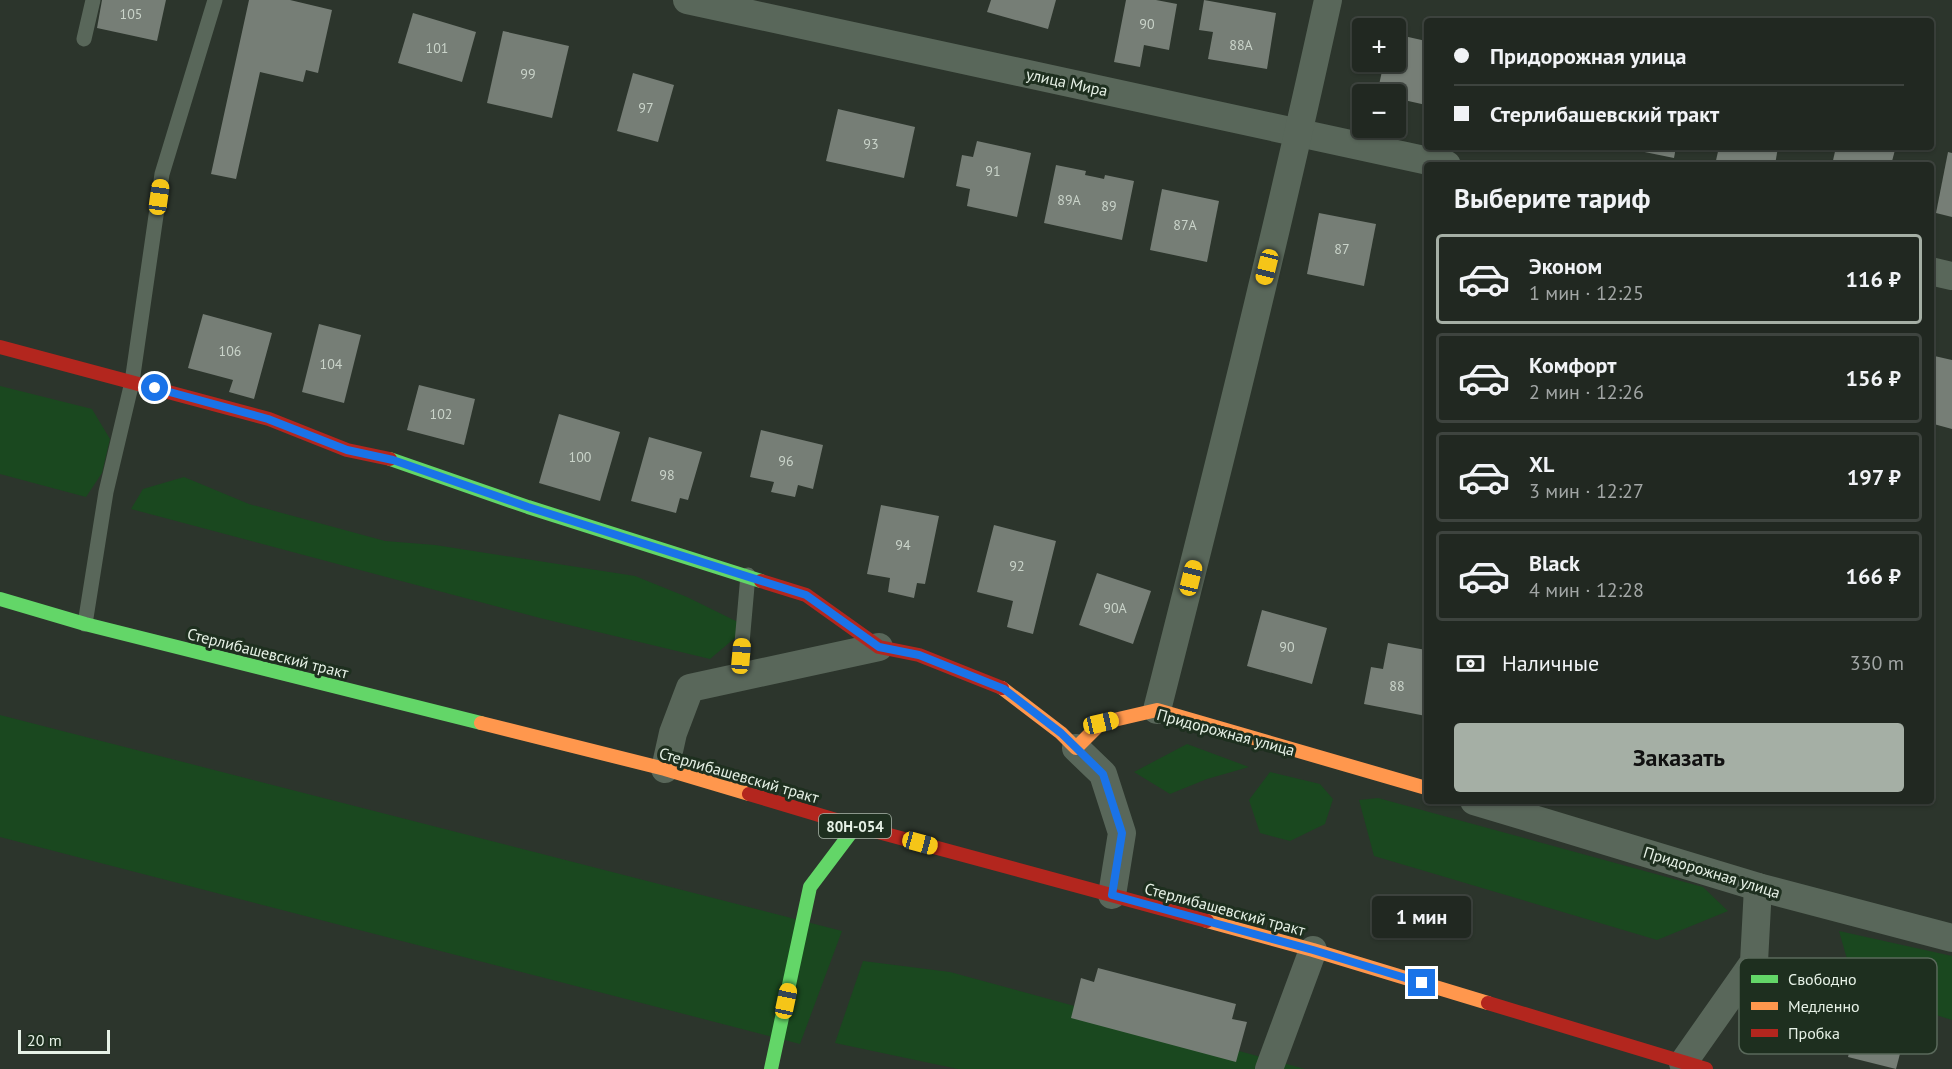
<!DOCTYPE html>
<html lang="ru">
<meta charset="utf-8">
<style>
:root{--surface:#212821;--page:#29302a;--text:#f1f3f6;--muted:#a2a6a5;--line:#3e443f;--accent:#a5afa5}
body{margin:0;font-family:"PT Sans",sans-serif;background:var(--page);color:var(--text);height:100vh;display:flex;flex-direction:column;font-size:22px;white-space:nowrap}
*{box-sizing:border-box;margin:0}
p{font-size:20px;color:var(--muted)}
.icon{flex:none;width:33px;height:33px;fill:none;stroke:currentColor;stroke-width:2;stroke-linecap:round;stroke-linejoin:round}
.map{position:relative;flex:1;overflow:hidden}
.sheet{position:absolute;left:1424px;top:162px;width:510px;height:642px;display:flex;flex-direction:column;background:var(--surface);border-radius:6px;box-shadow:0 2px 4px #0004,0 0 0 2px var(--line)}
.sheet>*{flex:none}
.banner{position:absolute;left:1424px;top:18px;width:510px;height:132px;border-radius:6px;box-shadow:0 2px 4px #0004,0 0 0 2px var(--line);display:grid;align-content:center;height:132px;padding:0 30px;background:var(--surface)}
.buttons{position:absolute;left:1352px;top:18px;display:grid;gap:12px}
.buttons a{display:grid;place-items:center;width:54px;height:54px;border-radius:6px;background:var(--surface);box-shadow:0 2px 4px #0004,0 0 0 2px var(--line);font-size:30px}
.scale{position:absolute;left:18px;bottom:15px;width:92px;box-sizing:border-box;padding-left:6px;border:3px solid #e6f1e6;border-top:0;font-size:16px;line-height:21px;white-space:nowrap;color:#e6f1e6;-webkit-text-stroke:4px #1e2f1f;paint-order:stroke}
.end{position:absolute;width:27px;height:27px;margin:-14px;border:8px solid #1a73e8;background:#fff;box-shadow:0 0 0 3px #fff}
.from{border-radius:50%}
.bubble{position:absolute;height:42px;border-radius:6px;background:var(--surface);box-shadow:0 2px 4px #0004,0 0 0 2px var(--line);font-size:20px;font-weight:700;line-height:42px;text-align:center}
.car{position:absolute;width:18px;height:36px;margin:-18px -9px;border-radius:8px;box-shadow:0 0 4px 2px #0007;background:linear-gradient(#f5c518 24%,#345 0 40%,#f5c518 0 76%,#345 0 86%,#f5c518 0)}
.banner b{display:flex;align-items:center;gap:21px;height:57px;font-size:22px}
.banner b+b{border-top:2px solid var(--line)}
.banner i{width:15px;height:15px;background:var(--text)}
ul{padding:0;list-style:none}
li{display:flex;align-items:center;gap:18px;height:90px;margin:0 12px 9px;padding:0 18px;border:3px solid var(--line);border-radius:6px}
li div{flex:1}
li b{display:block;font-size:22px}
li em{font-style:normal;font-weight:700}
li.selected{border-color:var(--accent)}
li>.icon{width:54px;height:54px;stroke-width:1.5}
h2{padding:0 30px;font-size:27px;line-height:72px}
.pay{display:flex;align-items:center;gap:15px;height:66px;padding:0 30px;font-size:22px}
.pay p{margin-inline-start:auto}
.action{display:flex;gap:12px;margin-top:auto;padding:12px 30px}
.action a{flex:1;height:69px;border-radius:6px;background:var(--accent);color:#111;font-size:24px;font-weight:700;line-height:69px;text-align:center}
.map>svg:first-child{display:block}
</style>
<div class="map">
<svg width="1952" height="1069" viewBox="0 0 1952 1069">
<rect width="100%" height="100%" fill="#2c352c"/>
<!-- green -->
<g fill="#1a481f">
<path d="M0,386L92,409L110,439L102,473L86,497L0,474Z"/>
<path d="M184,477L249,504L385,541L435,545L635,576L687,597L748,627L710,659L540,618L131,509L143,489Z"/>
<path d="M0,715L842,931L800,1044L0,837Z"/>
<path d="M1187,744L1249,767L1207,779L1170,794L1134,772Z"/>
<path d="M1270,772L1320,784L1333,799L1325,824L1290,841L1260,833L1249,800Z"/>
<path d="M1378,798L1703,887L1728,911L1657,940L1374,856L1359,800Z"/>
<path d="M1839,931L1952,956V1020L1910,1007L1851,973Z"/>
<path d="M863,961L950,972L1305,1069H958L835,1043Z"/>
</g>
<!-- building -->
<g fill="#767e76">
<path d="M102,0H166L157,41L97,28Z"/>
<path d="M249,0H290L332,10L318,73L306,70L303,82L260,72L236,179L211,174Z"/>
<path d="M991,0H1056L1048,29L987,12Z"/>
<path d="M1126,0H1156L1177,4L1169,50L1144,45L1140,67L1114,62Z"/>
<path d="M1204,0L1276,13L1267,69L1208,59L1213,32L1199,30Z"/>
<path d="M413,13L476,32L462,82L398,63Z"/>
<path d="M503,31L569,46L552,118L487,103Z"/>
<path d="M1395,34L1426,41V105L1395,98V94H1377L1384,62H1395Z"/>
<path d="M633,73L674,85L658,142L617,131Z"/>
<path d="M838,109L915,127L904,178L826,161Z"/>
<path d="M977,141L1031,153L1017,217L967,206L970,189L956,186L962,155L973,157Z"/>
<path d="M1620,147H1676L1674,158Z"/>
<path d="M1719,147H1778L1775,165H1715Z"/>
<path d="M1836,147H1881L1895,150L1891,165H1832Z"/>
<path d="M1948,152L1952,153V217L1936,213Z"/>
<path d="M1056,165L1086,171L1085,175L1095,177L1104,179L1105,175L1134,181L1122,240L1044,223Z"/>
<path d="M1162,189L1219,201L1207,262L1150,250Z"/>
<path d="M1319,213L1376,224L1364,286L1307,274Z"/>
<path d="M203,314L272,333L254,399L229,392L233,380L188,368Z"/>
<path d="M319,324L361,335L344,403L302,392Z"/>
<path d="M1930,355L1952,360V429L1930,423Z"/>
<path d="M419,385L475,399L464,445L407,430Z"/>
<path d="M559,414L620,432L600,501L539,483Z"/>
<path d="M761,430L823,445L813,489L798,485L795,497L771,492L774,482L750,477Z"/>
<path d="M649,437L702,452L688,500L680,498L676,513L631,501Z"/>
<path d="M881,505L939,516L925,584L917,583L914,598L888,592L890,578L867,574Z"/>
<path d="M994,525L1056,541L1033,634L1007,627L1013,601L977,592Z"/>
<path d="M1097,573L1151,591L1133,644L1079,625Z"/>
<path d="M1262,610L1327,628L1312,684L1247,666Z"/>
<path d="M1388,643L1426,650V716L1364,704L1371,667L1383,669Z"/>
<path d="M1098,968L1236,1004L1232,1019L1247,1022L1236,1062L1071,1018L1081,978L1094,982Z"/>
<path d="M1859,1014L1907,1027L1896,1069L1848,1057Z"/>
</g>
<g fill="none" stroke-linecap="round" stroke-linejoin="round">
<!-- lane -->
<g stroke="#59675a" stroke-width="15">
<path d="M84,39L93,0"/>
<path d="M85,624L106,492L132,382L162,174L215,0"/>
<path d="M739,677L748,575"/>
</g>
<!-- street -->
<g stroke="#59675a" stroke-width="28">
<path d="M687,0L1447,165"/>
<path d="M1930,271L1952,276"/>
<path d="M1157,710C1217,474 1276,238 1328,0"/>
<path d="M1076,748L1103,774L1122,833L1112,895"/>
<path d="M665,769L673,733L690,688L879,647"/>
<path d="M1474,801L1758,887L1952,938"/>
<path d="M1683,1063L1754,962L1758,887"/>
<path d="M1269,1069L1313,950"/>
</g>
<!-- fast -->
<g stroke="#63d668" stroke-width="14">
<path d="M390,459L528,507L761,581"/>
<path d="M0,599L85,624L481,723"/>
<path d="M771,1069L810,887L856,826"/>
</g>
<!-- slow -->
<g stroke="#ff974d" stroke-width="14">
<path d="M1002,688L1061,733L1076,748L1101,723L1157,710L1426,788"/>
<path d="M481,723L665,769L749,794"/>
<path d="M1207,921L1313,950L1488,1003"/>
</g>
<!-- jam -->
<g stroke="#b3261e" stroke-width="14">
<path d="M0,347L269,419L347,450L390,459"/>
<path d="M761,581L806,595L879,647L919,655L1002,688"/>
<path d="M749,794L856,826L1207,921"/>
<path d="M1488,1003L1706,1069"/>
</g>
</g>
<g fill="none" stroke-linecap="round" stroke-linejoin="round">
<!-- route -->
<path stroke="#1a73e8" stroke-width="8" d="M155,388L268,419L347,450L393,460L528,507L806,595L879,647L919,655L1004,689L1061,733L1103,774L1122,833L1112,895L1313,950L1422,983"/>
</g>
<g text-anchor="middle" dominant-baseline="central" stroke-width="6" stroke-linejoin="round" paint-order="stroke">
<!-- number labels -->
<g font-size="14" fill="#cad4ca">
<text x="131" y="14">105</text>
<text x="1147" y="24">90</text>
<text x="1241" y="45">88А</text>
<text x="437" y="48">101</text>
<text x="528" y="74">99</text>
<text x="646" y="108">97</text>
<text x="871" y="144">93</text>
<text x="993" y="171">91</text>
<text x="1069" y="200">89А</text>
<text x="1109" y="206">89</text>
<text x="1185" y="225">87А</text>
<text x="1342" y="249">87</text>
<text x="230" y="351">106</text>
<text x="331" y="364">104</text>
<text x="441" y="414">102</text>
<text x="580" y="457">100</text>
<text x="786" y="461">96</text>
<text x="667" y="475">98</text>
<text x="903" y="545">94</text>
<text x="1017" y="566">92</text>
<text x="1115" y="608">90А</text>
<text x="1287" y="647">90</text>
<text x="1397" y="686">88</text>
</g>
<!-- shield labels -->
<rect fill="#1e2f1f" stroke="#aab7aa" stroke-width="1.5" x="819" y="814" width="72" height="24" rx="4.5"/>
<g font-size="15" font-weight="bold" fill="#e6f1e6">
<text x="855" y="826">80Н-054</text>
</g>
<!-- street labels -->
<g font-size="16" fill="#e6f1e6" stroke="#1e2f1f">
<text transform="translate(1067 82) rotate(12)">улица Мира</text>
<text transform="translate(268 653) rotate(14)">Стерлибашевский тракт</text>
<text transform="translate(1226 732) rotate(15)">Придорожная улица</text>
<text transform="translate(739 775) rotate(16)">Стерлибашевский тракт</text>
<text transform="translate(1712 872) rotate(17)">Придорожная улица</text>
<text transform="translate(1225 909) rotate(15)">Стерлибашевский тракт</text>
</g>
</g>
<!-- legend -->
<rect x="1739" y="958" width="198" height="96" rx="9" fill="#1e2f1f" stroke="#5a695b" stroke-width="1.5"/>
<rect x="1751" y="975" width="27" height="8" fill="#63d668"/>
<rect x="1751" y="1002" width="27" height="8" fill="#ff974d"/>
<rect x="1751" y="1029" width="27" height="8" fill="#b3261e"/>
<g font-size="16" fill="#e6f1e6">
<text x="1788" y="985">Свободно</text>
<text x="1788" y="1012">Медленно</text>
<text x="1788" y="1039">Пробка</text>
</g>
</svg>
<div class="buttons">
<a>+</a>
<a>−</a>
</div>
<div class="scale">20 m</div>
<i class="end from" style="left:155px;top:388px"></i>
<i class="end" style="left:1422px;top:983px"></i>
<div class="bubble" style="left:1372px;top:896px;width:99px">1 мин</div>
<i class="car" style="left:159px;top:197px;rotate:8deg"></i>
<i class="car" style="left:1267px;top:267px;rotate:194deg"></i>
<i class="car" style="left:1191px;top:578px;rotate:14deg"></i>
<i class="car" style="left:741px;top:656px;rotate:5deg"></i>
<i class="car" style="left:1101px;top:723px;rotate:77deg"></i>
<i class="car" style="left:920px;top:843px;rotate:105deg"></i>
<i class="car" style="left:786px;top:1001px;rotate:12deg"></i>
<div class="banner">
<b><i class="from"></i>Придорожная улица</b>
<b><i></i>Стерлибашевский тракт</b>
</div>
<section class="sheet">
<h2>Выберите тариф</h2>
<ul>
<li class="selected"><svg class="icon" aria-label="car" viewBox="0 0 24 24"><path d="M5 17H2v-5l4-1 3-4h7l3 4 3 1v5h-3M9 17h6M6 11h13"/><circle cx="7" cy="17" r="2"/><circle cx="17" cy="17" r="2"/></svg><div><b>Эконом</b><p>1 мин · 12:25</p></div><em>116 ₽</em></li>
<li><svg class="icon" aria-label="car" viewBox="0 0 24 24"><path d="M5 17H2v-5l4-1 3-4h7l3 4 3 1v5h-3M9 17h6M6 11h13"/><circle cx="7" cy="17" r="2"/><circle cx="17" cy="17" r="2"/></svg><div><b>Комфорт</b><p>2 мин · 12:26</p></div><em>156 ₽</em></li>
<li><svg class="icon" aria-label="car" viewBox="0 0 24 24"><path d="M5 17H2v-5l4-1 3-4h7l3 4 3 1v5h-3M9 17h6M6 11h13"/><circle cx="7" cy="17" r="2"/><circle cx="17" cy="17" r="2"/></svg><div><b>XL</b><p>3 мин · 12:27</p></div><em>197 ₽</em></li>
<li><svg class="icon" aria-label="car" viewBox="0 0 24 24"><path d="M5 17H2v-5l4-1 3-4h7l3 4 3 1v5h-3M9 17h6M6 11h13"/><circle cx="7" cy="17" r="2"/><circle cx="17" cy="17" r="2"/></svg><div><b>Black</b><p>4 мин · 12:28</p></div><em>166 ₽</em></li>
</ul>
<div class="pay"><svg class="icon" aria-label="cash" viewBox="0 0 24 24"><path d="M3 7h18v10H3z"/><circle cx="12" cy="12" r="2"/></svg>Наличные<p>330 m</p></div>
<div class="action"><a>Заказать</a></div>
</section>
</div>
